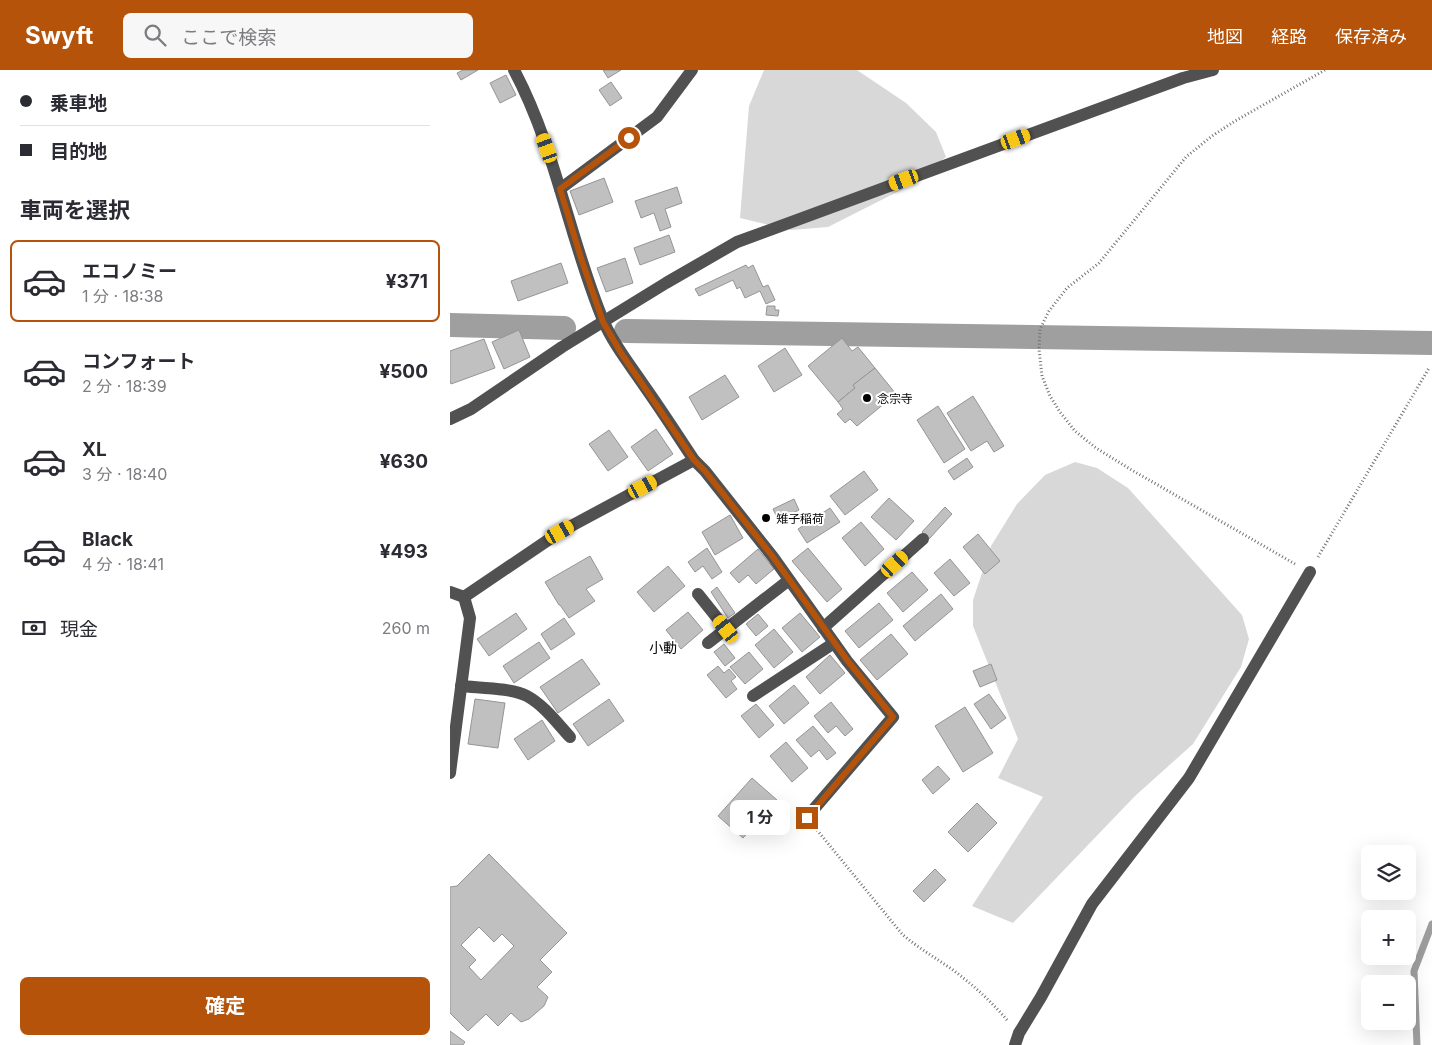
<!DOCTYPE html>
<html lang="ja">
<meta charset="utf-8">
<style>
:root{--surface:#fff;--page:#f7f7f7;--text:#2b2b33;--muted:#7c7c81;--line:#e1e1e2;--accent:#b45309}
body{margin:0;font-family:Inter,"Noto Sans JP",sans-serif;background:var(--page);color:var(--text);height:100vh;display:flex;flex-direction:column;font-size:19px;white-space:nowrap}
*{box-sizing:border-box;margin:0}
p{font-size:16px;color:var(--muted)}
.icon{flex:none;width:28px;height:28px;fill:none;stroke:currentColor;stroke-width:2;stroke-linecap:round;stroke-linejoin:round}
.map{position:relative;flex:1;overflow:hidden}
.sheet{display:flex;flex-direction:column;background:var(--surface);width:450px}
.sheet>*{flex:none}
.guide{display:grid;align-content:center;height:110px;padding:0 20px;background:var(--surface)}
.fabs{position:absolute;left:911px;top:775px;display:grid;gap:10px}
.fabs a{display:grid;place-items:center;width:55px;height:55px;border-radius:8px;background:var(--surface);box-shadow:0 5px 20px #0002;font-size:25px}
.end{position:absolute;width:22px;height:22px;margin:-11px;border:6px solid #b45309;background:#fff;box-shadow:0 0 0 2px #fff}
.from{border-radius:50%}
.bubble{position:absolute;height:35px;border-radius:8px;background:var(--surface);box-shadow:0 5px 20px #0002;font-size:16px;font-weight:700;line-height:35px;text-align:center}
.car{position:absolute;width:15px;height:30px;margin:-15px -8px;border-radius:6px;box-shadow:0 0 4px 1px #0007;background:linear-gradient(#f5c518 24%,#345 0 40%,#f5c518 0 76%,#345 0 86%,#f5c518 0)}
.guide b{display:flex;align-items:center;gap:18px;height:48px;font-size:19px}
.guide b+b{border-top:1px solid var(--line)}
.guide i{width:12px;height:12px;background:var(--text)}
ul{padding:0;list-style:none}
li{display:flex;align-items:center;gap:15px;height:82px;margin:0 10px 8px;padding:0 10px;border:2px solid transparent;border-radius:8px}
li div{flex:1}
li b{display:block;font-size:19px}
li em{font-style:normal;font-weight:700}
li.on{border-color:var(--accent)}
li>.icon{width:45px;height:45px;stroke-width:1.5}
h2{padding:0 20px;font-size:22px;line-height:60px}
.pay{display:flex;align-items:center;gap:12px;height:55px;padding:0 20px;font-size:19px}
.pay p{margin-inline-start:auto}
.primary-button{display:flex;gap:10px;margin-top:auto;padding:10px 20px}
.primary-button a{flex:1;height:58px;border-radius:8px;background:var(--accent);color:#fff;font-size:20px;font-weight:700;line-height:58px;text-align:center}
header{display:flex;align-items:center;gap:30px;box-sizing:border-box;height:70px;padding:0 25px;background:var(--accent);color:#fff}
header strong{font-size:24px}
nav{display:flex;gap:28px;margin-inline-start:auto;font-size:18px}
.search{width:350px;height:45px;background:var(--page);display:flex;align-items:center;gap:12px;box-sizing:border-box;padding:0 18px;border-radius:8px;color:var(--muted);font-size:19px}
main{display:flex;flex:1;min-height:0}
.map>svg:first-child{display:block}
</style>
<header>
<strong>Swyft</strong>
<div class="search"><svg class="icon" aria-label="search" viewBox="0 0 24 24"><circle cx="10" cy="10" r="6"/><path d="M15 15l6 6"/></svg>ここで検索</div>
<nav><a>地図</a><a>経路</a><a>保存済み</a></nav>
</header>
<main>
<section class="sheet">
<div class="guide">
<b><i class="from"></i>乗車地</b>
<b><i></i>目的地</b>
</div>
<h2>車両を選択</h2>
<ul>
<li class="on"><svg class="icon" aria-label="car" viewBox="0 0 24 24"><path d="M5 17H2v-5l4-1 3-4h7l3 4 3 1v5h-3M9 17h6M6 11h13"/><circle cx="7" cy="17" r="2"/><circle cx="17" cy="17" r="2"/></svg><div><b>エコノミー</b><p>1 分 · 18:38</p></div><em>¥371</em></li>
<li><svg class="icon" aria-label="car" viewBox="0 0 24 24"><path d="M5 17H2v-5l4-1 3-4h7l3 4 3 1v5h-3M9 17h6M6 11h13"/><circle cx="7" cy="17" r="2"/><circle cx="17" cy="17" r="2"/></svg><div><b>コンフォート</b><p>2 分 · 18:39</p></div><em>¥500</em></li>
<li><svg class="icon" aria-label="car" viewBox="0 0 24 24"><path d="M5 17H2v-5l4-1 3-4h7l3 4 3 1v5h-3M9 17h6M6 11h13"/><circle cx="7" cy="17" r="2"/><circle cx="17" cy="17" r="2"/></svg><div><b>XL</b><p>3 分 · 18:40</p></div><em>¥630</em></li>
<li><svg class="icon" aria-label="car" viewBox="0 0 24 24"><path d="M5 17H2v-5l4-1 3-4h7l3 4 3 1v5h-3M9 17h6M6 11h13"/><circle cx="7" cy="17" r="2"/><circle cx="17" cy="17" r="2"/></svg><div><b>Black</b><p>4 分 · 18:41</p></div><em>¥493</em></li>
</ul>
<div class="pay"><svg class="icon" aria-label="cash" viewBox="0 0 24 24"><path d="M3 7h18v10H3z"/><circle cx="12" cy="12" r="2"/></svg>現金<p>260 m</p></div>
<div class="primary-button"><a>確定</a></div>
</section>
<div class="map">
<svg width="982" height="975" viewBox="0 0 982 975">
<rect width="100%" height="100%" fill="#fff"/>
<!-- green -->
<g fill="#d8d8d8">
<path d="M314,0H407L456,33L486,62L496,87L453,119L378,157L341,160L290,148L299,36Z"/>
<path d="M625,392L647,398L678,418L792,545L799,569L791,597L743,674L685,726L563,853L522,836L593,727L548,708L568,669L523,556V530L541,476L567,434L595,405Z"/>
</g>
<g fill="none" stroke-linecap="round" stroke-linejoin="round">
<!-- stream -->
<path stroke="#9f9f9f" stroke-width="7" d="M967,975L964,901L982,854"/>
<!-- canal -->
<g stroke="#9f9f9f" stroke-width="24">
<path d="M0,255L114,258"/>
<path d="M176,261L982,273"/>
</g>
</g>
<!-- building -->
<g fill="#c0c0c0" stroke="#959595" fill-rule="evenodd">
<path d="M13,0H28L11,10L7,3Z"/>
<path d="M153,0H171L158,8Z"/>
<path d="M56,5L66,25L50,33L40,13Z"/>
<path d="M161,12L172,28L160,36L149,20Z"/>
<path d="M154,108L163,132L129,145L120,121Z"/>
<path d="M227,117L232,133L215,139L221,157L210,161L204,143L191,148L185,131Z"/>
<path d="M219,165L225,182L190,195L184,178Z"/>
<path d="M175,188L183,213L156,222L147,198Z"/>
<path d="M111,193L118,213L68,231L61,211Z"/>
<path d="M296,195L298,198L303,195L313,217L318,215L325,230L316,234L310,221L295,228L290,217L287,219L283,210L249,226L245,219Z"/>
<path d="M317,236H325V240H329L328,246L316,245Z"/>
<path d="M69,260L80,287L54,299L42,272Z"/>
<path d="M392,268L402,281L408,277L425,298L403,315L405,318L388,332L358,296Z"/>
<path d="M34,269L45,298L1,314L0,310V281Z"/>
<path d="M335,278L352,305L324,322L308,296Z"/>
<path d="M425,298L446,324L407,356L400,349L395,353L387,344L393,339L388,332L405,318L403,315Z"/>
<path d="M275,305L289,327L252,350L239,327Z"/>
<path d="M523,326L554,376L544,382L537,371L521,381L497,343Z"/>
<path d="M488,336L515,379L494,393L467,350Z"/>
<path d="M206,359L223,384L198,401L181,377Z"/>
<path d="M159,360L178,387L158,401L139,374Z"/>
<path d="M517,388L523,397L504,410L498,401Z"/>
<path d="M414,401L428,420L395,445L380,426Z"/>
<path d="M439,428L464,451L446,470L421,447Z"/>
<path d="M344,429L349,440L328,450L323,439Z"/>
<path d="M495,437L502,444L479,469L472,462Z"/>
<path d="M380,438L390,452L357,473L348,459Z"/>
<path d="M280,445L293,468L265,485L252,462Z"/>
<path d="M411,452L434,479L415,496L392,468Z"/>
<path d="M528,464L550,491L535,504L513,477Z"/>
<path d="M257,478L272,502L262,509L253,496L245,502L238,492Z"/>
<path d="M358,478L392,519L377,532L342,491Z"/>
<path d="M308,479L324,499L306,514L298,505L289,513L280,503Z"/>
<path d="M140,486L153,509L136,519L145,531L119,548L110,535H109L95,512Z"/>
<path d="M500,489L520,513L504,526L484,503Z"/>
<path d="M218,496L235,516L204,542L187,522Z"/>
<path d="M462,502L478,520L453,542L437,523Z"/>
<path d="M267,517L285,543L278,548L261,522Z"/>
<path d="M491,524L503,539L465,571L453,556Z"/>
<path d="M429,533L443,550L409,578L395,561Z"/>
<path d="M238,542L253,560L231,579L216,560Z"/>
<path d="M66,543L77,559L39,586L27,569Z"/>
<path d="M350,543L370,567L352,582L332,558Z"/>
<path d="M308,544L318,556L306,566L296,554Z"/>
<path d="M114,548L125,564L101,580L91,564Z"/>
<path d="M324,559L343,582L324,598L305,575Z"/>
<path d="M441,564L458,584L427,610L410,590Z"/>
<path d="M89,572L100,588L64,613L53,596Z"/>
<path d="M274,574L285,588L275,596L264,582Z"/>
<path d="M299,582L313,599L295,614L280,597Z"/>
<path d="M380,585L395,603L370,624L356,607Z"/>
<path d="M132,589L150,614L108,643L90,617Z"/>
<path d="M541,594L547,610L530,617L523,601Z"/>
<path d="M268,596L274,603L279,599L286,607L281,611L287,619L276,628L257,605Z"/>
<path d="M344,615L359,633L334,654L319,636Z"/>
<path d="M539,624L556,648L541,659L524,634Z"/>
<path d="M25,629L55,633L48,678L18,674Z"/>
<path d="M159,629L174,651L138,676L123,654Z"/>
<path d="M381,632L403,659L395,666L386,656L378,663L364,646Z"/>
<path d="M306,634L324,655L309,668L291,646Z"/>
<path d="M515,637L543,683L513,702L485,656Z"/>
<path d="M92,650L105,671L78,690L64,669Z"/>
<path d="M363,656L386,683L377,690L369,680L361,687L346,670Z"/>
<path d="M336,672L358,698L342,712L320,686Z"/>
<path d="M488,696L500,709L483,724L472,710Z"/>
<path d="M302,708L327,730L293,768L268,746Z"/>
<path d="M527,733L547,753L518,782L498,762Z"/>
<path d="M39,784L117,863L90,890L102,902L87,917L98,927L94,936L79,949L71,952L61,943L48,956L36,944L18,961L0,943V817L7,816ZM29,857L44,872L52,864L64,876L31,910L19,897L26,890L11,875Z"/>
<path d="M485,799L496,810L474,832L463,821Z"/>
<path d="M0,961L15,972L13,975H0Z"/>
</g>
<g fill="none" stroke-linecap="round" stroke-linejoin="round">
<!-- path -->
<g stroke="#737373" stroke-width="3" stroke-dasharray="1 2.5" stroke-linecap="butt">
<path d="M868,487L979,298"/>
<path d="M845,494L680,399L646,378L625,361L610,342L600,326L592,306L589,279L590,259L599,241L617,218L649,193L736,87L762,66L785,51L875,0"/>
<path d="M367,760L452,864C468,878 486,888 503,900C523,915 541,931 557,950"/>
</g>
<!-- minor -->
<g stroke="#515151" stroke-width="12">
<path d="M64,0C106,79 119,168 153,250C163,274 181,296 195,317C212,341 228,366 244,390L255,401L323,487L397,591L443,647L357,747"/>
<path d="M110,119L207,47L242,0"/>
<path d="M0,349L21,339L112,277L216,213L287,172L733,8L763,0"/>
<path d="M0,522L14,527L20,548L0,703"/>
<path d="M248,524L276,559"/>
<path d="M14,527L110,462L244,390"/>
<path d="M373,558L473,469"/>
<path d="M258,573L339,510"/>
<path d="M11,616C30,618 62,618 77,626C95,636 107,653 120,667"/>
<path d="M303,626L384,573"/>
<path d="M565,975L569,963L591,927L642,834L739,708L860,502"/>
</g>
</g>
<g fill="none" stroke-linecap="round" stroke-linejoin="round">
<!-- route -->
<path stroke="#b45309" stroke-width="6" d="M179,68L110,119L131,188L153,252L171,283L244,390L255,401L323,487L397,590L443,647L357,748"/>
</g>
<!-- markers -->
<g fill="#000" stroke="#fff" stroke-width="2">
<circle cx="417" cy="328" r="5"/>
<circle cx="316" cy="448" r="5"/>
</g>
<g text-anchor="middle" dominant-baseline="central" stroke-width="4" stroke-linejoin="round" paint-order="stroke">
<!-- poi labels -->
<g font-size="12" fill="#000" stroke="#fff" text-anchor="start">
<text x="427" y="328">念宗寺</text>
<text x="326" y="448">雉子稲荷</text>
</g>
<!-- neighbourhood labels -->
<g font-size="14" fill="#000" stroke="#fff">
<text x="213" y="577">小動</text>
</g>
</g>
</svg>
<div class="fabs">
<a><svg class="icon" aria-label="layers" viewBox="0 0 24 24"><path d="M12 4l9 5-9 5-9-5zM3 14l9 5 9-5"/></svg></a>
<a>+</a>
<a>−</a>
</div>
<i class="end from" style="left:179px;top:68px"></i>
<i class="end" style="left:357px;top:748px"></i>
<div class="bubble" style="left:280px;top:730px;width:60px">1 分</div>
<i class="car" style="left:566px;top:69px;rotate:70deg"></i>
<i class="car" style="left:97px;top:78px;rotate:340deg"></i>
<i class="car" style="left:454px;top:110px;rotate:250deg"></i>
<i class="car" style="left:193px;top:417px;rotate:62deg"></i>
<i class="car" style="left:110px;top:462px;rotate:61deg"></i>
<i class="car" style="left:445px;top:494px;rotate:48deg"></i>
<i class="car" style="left:276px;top:559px;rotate:321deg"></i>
</div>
</main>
